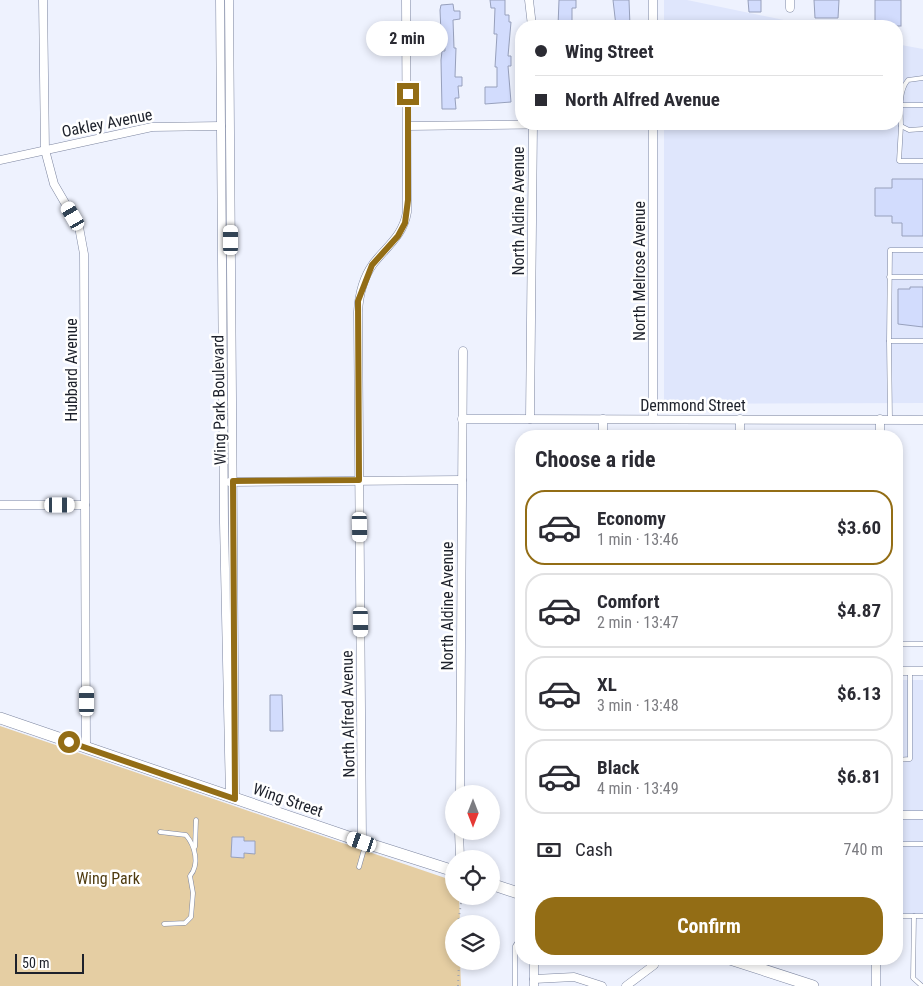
<!DOCTYPE html>
<meta charset="utf-8">
<style>
:root{--surface:#fff;--page:#f2f2f3;--text:#2b2b33;--muted:#7c7c81;--line:#e1e1e2;--accent:#936d15}
body{margin:0;font-family:"Roboto Condensed",sans-serif;background:var(--page);color:var(--text);height:100vh;display:flex;flex-direction:column;font-size:19px;white-space:nowrap}
*{box-sizing:border-box;margin:0}
p{font-size:16px;color:var(--muted)}
.icon{flex:none;width:28px;height:28px;fill:none;stroke:currentColor;stroke-width:2;stroke-linecap:round;stroke-linejoin:round}
.map{position:relative;flex:1;overflow:hidden}
.side{position:absolute;left:515px;top:430px;width:388px;height:535px;display:flex;flex-direction:column;background:var(--surface);border-radius:20px;box-shadow:0 2px 8px #0003}
.side>*{flex:none}
.banner{position:absolute;left:515px;top:20px;width:388px;height:110px;border-radius:20px;box-shadow:0 2px 8px #0003;display:grid;align-content:center;height:110px;padding:0 20px;background:var(--surface)}
.needle{width:32px;rotate:180deg}
.controls{position:absolute;left:445px;top:785px;display:grid;gap:10px}
.controls a{display:grid;place-items:center;width:55px;height:55px;border-radius:50%;background:var(--surface);box-shadow:0 2px 8px #0003;font-size:25px}
.scale{position:absolute;left:15px;bottom:12px;width:69px;box-sizing:border-box;padding-left:5px;border:2px solid #1d212b;border-top:0;font-size:14px;line-height:18px;white-space:nowrap;color:#1d212b;-webkit-text-stroke:4px #fff;paint-order:stroke}
.end{position:absolute;width:22px;height:22px;margin:-11px;border:6px solid #936d15;background:#fff;box-shadow:0 0 0 2px #fff}
.from{border-radius:50%}
.bubble{position:absolute;height:35px;border-radius:18px;background:var(--surface);box-shadow:0 2px 8px #0003;font-size:16px;font-weight:700;line-height:35px;text-align:center}
.car{position:absolute;width:15px;height:30px;margin:-15px -8px;border-radius:6px;box-shadow:0 0 4px 1px #0007;background:linear-gradient(#fff 24%,#345 0 40%,#fff 0 76%,#345 0 86%,#fff 0)}
.banner b{display:flex;align-items:center;gap:18px;height:48px;font-size:19px}
.banner b+b{border-top:1px solid var(--line)}
.banner i{width:12px;height:12px;background:var(--text)}
ul{padding:0;list-style:none}
li{display:flex;align-items:center;gap:15px;height:75px;margin:0 10px 8px;padding:0 10px;border:2px solid var(--line);border-radius:20px}
li div{flex:1}
li b{display:block;font-size:19px}
li em{font-style:normal;font-weight:700}
li.selected{border-color:var(--accent)}
li>.icon{width:45px;height:45px;stroke-width:1.5}
h2{padding:0 20px;font-size:22px;line-height:60px}
.pay{display:flex;align-items:center;gap:12px;height:55px;padding:0 20px;font-size:19px}
.pay p{margin-inline-start:auto}
.cta{display:flex;gap:10px;margin-top:auto;padding:10px 20px}
.cta a{flex:1;height:58px;border-radius:20px;background:var(--accent);color:#fff;font-size:20px;font-weight:700;line-height:58px;text-align:center}
.map>svg:first-child{display:block}
</style>
<div class="map">
<svg width="923" height="986" viewBox="0 0 923 986">
<rect width="100%" height="100%" fill="#eef2fe"/>
<!-- built -->
<g fill="#dfe6fc">
<path d="M664,0H687L813,26H664Z"/>
<path d="M896,44L923,49V403L664,404V124H896Z"/>
<rect x="896" y="680" width="27" height="235"/>
</g>
<!-- green -->
<path fill="#e5cea3" d="M0,726L454,881V896H459L460,924H454V961H460L461,986H0Z"/>
<!-- building -->
<g fill="#d2dcfd" stroke="#97a0bc">
<path d="M490,0H505V15H509V22H511L508,56H511V66H508L511,102L485,104V87H497V67H495L497,34H494L495,8H491Z"/>
<path d="M559,0H576V8H572V26H558Z"/>
<path d="M613,0H629L630,26H616Z"/>
<path d="M748,0H761V12H749Z"/>
<path d="M814,0H839L838,18H815Z"/>
<rect x="875" y="0" width="26" height="26"/>
<path d="M453,4L454,11H460V19L453,20L454,48H456L455,77H462V86H458L459,98H455L456,109H442L441,60L442,51H445L444,32L441,33L440,10L441,5Z"/>
<path d="M892,179H923V236H902V223H892V216H875V188H892Z"/>
<path d="M910,287H923V327L898,324V289H910Z"/>
<path d="M270,695H282L283,731H270Z"/>
<path d="M232,837H244V841H255V854L244,853V858L231,857Z"/>
</g>
<g fill="none" stroke-linecap="round" stroke-linejoin="round">
<!-- lane casing -->
<g stroke="#7d86a0" stroke-width="5">
<g id="lane">
<path d="M923,78L908,80C898,92 901,111 901,126L909,130L923,129"/>
<path d="M901,105H923"/>
<path d="M901,126L899,161H923"/>
<path d="M889,277H923"/>
<path d="M889,341L890,250H923"/>
<path d="M890,419L889,341H923"/>
<path d="M896,644H923"/>
<path d="M896,760L910,759V671"/>
<path d="M160,832L186,835C195,846 200,864 190,876L193,893L191,917L185,923L164,924"/>
<path d="M896,844H923"/>
<path d="M195,847L196,820"/>
<path d="M359,867L365,846"/>
<path d="M896,916H914L913,978L922,986"/>
<path d="M914,916H923"/>
<path d="M515,986V946L517,943L521,942"/>
</g>
</g>
<!-- street casing -->
<g stroke="#7d86a0" stroke-width="9">
<g id="street">
<path d="M43,0L45,150L54,184L79,227L84,254L86,748"/>
<path d="M220,0L224,523L230,797"/>
<path d="M229,0L235,799"/>
<path d="M529,0L532,26"/>
<path d="M653,0V26"/>
<path d="M790,8V0"/>
<path d="M408,126L582,124"/>
<path d="M0,160L152,127L221,126"/>
<path d="M462,419L923,420"/>
<path d="M530,419L533,124"/>
<path d="M653,419V124"/>
<path d="M740,419V436"/>
<path d="M880,419V436"/>
<path d="M603,436V419"/>
<path d="M230,482L462,480"/>
<path d="M0,505H85"/>
<path d="M896,671H923"/>
<path d="M460,794L463,351"/>
<path d="M896,815H923"/>
<path d="M459,831L460,859"/>
<path d="M362,842L358,312C359,295 363,278 373,264C387,246 403,236 407,212L406,0"/>
<path d="M534,979L574,977L602,986"/>
<path d="M534,986V959"/>
<path d="M626,986L654,965"/>
<path d="M876,986V959"/>
</g>
</g>
<!-- secondary casing -->
<g stroke="#7d86a0" stroke-width="12">
<g id="secondary">
<path d="M0,718L366,843L454,871"/>
<path d="M491,884L521,894"/>
<path d="M730,959L813,986"/>
</g>
</g>
<!-- path -->
<g stroke="#a3a7b2" stroke-width="2" stroke-dasharray="1 4" stroke-linecap="butt">
<path d="M458,924L462,896"/>
<path d="M458,986L459,961"/>
</g>
<!-- lane -->
<use href="#lane" stroke="#fff" stroke-width="4"/>
<!-- street -->
<use href="#street" stroke="#fff" stroke-width="8"/>
<!-- secondary -->
<use href="#secondary" stroke="#fff" stroke-width="11"/>
</g>
<g fill="none" stroke-linecap="round" stroke-linejoin="round">
<!-- route -->
<path stroke="#936d15" stroke-width="6" d="M69,742L235,799L233,481L359,480L358,301L372,265L398,236L405,223L408,200V94"/>
</g>
<g text-anchor="middle" dominant-baseline="central" stroke-width="5" stroke-linejoin="round" paint-order="stroke">
<!-- street labels -->
<g font-size="16" fill="#1d212b" stroke="#fff">
<text transform="translate(107 123) rotate(-11)">Oakley Avenue</text>
<text transform="translate(518 211) rotate(-90)">North Aldine Avenue</text>
<text transform="translate(639 271) rotate(-90)">North Melrose Avenue</text>
<text transform="translate(71 370) rotate(-90)">Hubbard Avenue</text>
<text transform="translate(219 400) rotate(-91)">Wing Park Boulevard</text>
<text x="693" y="405">Demmond Street</text>
<text transform="translate(447 606) rotate(-90)">North Aldine Avenue</text>
<text transform="translate(348 714) rotate(-91)">North Alfred Avenue</text>
<text transform="translate(288 800) rotate(19)">Wing Street</text>
</g>
<!-- park labels -->
<g font-size="16" fill="#4f3b10" stroke="#fff">
<text x="108" y="878">Wing Park</text>
</g>
</g>
</svg>
<div class="controls">
<a><svg class="needle" viewBox="-14 -14 28 28"><path d="M0-13l5 13h-10z" fill="#e53935"/><path d="M0 13l5-13h-10z" fill="#7c7c81"/></svg></a>
<a><svg class="icon" aria-label="locate" viewBox="0 0 24 24"><circle cx="12" cy="12" r="6"/><path d="M12 2v4M12 18v4M2 12h4M18 12h4"/></svg></a>
<a><svg class="icon" aria-label="layers" viewBox="0 0 24 24"><path d="M12 4l9 5-9 5-9-5zM3 14l9 5 9-5"/></svg></a>
</div>
<div class="scale">50 m</div>
<i class="end from" style="left:69px;top:742px"></i>
<i class="end" style="left:408px;top:94px"></i>
<div class="bubble" style="left:366px;top:21px;width:82px">2 min</div>
<i class="car" style="left:73px;top:216px;rotate:330deg"></i>
<i class="car" style="left:231px;top:240px;rotate:0deg"></i>
<i class="car" style="left:60px;top:505px;rotate:90deg"></i>
<i class="car" style="left:360px;top:527px;rotate:179deg"></i>
<i class="car" style="left:361px;top:622px;rotate:179deg"></i>
<i class="car" style="left:87px;top:701px;rotate:0deg"></i>
<i class="car" style="left:362px;top:842px;rotate:289deg"></i>
<div class="banner">
<b><i class="from"></i>Wing Street</b>
<b><i></i>North Alfred Avenue</b>
</div>
<section class="side">
<h2>Choose a ride</h2>
<ul>
<li class="selected"><svg class="icon" aria-label="car" viewBox="0 0 24 24"><path d="M5 17H2v-5l4-1 3-4h7l3 4 3 1v5h-3M9 17h6M6 11h13"/><circle cx="7" cy="17" r="2"/><circle cx="17" cy="17" r="2"/></svg><div><b>Economy</b><p>1 min · 13:46</p></div><em>$3.60</em></li>
<li><svg class="icon" aria-label="car" viewBox="0 0 24 24"><path d="M5 17H2v-5l4-1 3-4h7l3 4 3 1v5h-3M9 17h6M6 11h13"/><circle cx="7" cy="17" r="2"/><circle cx="17" cy="17" r="2"/></svg><div><b>Comfort</b><p>2 min · 13:47</p></div><em>$4.87</em></li>
<li><svg class="icon" aria-label="car" viewBox="0 0 24 24"><path d="M5 17H2v-5l4-1 3-4h7l3 4 3 1v5h-3M9 17h6M6 11h13"/><circle cx="7" cy="17" r="2"/><circle cx="17" cy="17" r="2"/></svg><div><b>XL</b><p>3 min · 13:48</p></div><em>$6.13</em></li>
<li><svg class="icon" aria-label="car" viewBox="0 0 24 24"><path d="M5 17H2v-5l4-1 3-4h7l3 4 3 1v5h-3M9 17h6M6 11h13"/><circle cx="7" cy="17" r="2"/><circle cx="17" cy="17" r="2"/></svg><div><b>Black</b><p>4 min · 13:49</p></div><em>$6.81</em></li>
</ul>
<div class="pay"><svg class="icon" aria-label="cash" viewBox="0 0 24 24"><path d="M3 7h18v10H3z"/><circle cx="12" cy="12" r="2"/></svg>Cash<p>740 m</p></div>
<div class="cta"><a>Confirm</a></div>
</section>
</div>
